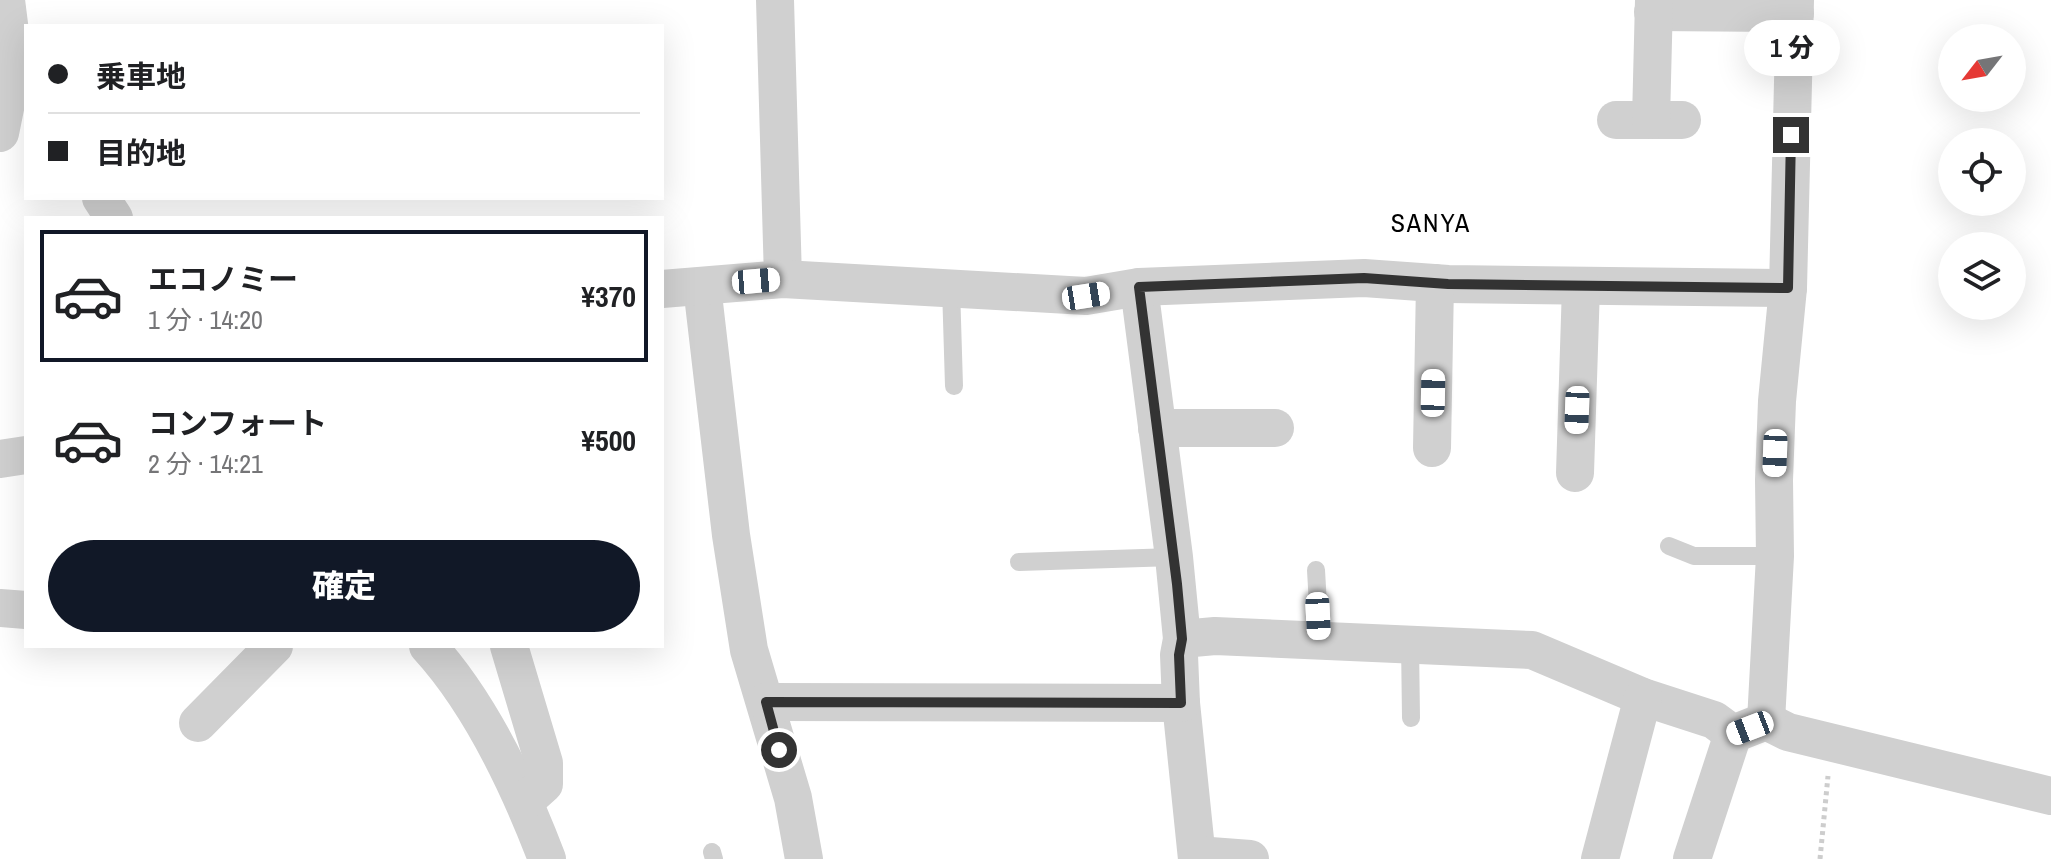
<!DOCTYPE html>
<html lang="ja">
<meta charset="utf-8">
<style>
:root{--surface:#fff;--page:#f6f6f6;--text:#202124;--muted:#757577;--line:#e0e0e0;--accent:#111827}
body{margin:0;font-family:"Archivo Narrow","Noto Sans JP",sans-serif;background:var(--page);color:var(--text);height:100vh;display:flex;flex-direction:column;font-size:30px;white-space:nowrap}
*{box-sizing:border-box;margin:0}
p{font-size:26px;color:var(--muted)}
.icon{flex:none;width:44px;height:44px;fill:none;stroke:currentColor;stroke-width:2;stroke-linecap:round;stroke-linejoin:round}
.map{position:relative;flex:1;overflow:hidden}
.panel{position:absolute;left:24px;top:216px;width:640px;height:432px;display:flex;flex-direction:column;background:var(--surface);border-radius:0px;box-shadow:0 8px 32px #0002}
.panel>*{flex:none}
.top-card{position:absolute;left:24px;top:24px;width:640px;height:176px;border-radius:0px;box-shadow:0 8px 32px #0002;display:grid;align-content:center;height:176px;padding:0 24px;background:var(--surface)}
.needle{width:52px;rotate:239deg}
.fabs{position:absolute;left:1938px;top:24px;display:grid;gap:16px}
.fabs a{display:grid;place-items:center;width:88px;height:88px;border-radius:50%;background:var(--surface);box-shadow:0 8px 32px #0002;font-size:40px}
.end{position:absolute;width:36px;height:36px;margin:-18px;border:10px solid #333;background:#fff;box-shadow:0 0 0 4px #fff}
.from{border-radius:50%}
.bubble{position:absolute;height:56px;border-radius:28px;background:var(--surface);box-shadow:0 8px 32px #0002;font-size:26px;font-weight:800;line-height:56px;text-align:center}
.car{position:absolute;width:24px;height:48px;margin:-24px -12px;border-radius:10px;box-shadow:0 0 6px 2px #0007;background:linear-gradient(#fff 24%,#345 0 40%,#fff 0 76%,#345 0 86%,#fff 0)}
.top-card b{display:flex;align-items:center;gap:28px;height:76px;font-size:30px}
.top-card b+b{border-top:2px solid var(--line)}
.top-card i{width:20px;height:20px;background:var(--text)}
ul{padding:14px 0 0;list-style:none}
li{display:flex;align-items:center;gap:24px;height:132px;margin:0 16px 12px;padding:0 8px;border:4px solid transparent;border-radius:0px}
li div{flex:1}
li b{display:block;font-size:30px}
li em{font-style:normal;font-weight:800}
li.selected{border-color:var(--accent)}
li>.icon{width:72px;height:72px;stroke-width:1.5}
.cta{display:flex;gap:16px;margin-top:auto;padding:16px 24px}
.cta a{flex:1;height:92px;border-radius:48px;background:var(--accent);color:#fff;font-size:32px;font-weight:800;line-height:92px;text-align:center}
.map>svg:first-child{display:block}
</style>
<div class="map">
<svg width="2051" height="859" viewBox="0 0 2051 859">
<rect width="100%" height="100%" fill="#fff"/>
<g fill="none" stroke-linecap="round" stroke-linejoin="round">
<!-- path -->
<path stroke="#cdcdcd" stroke-width="5" stroke-dasharray="4 4" stroke-linecap="butt" d="M1820,859L1828,776"/>
<!-- lane -->
<g stroke="#d0d0d0" stroke-width="18">
<path d="M951,287L954,386"/>
<path d="M1669,546L1694,556H1775"/>
<path d="M1019,562L1174,557"/>
<path d="M1316,570L1320,640"/>
<path d="M1410,643L1411,718"/>
<path d="M712,852L714,859"/>
</g>
<!-- street -->
<g stroke="#d0d0d0" stroke-width="38">
<path d="M775,0L783,279"/>
<path d="M1653,12L1795,13"/>
<path d="M1616,120H1682"/>
<path d="M1651,120L1654,0"/>
<path d="M0,133L14,64L6,0"/>
<path d="M101,198L114,218"/>
<path d="M702,286L731,535L749,650L793,798L804,859"/>
<path d="M1139,287L1174,557L1182,639L1179,655L1181,703L1197,859"/>
<path d="M662,289L783,279L1086,296L1139,287L1364,278L1448,284L1788,288"/>
<path d="M1157,428H1275"/>
<path d="M1432,448L1435,283"/>
<path d="M0,459L26,455"/>
<path d="M1575,473L1581,286"/>
<path d="M0,608L26,610"/>
<path d="M1182,639L1215,636L1532,650L1643,697L1714,720L1733,734L1766,721L1788,732L2051,796"/>
<path d="M428,646C480,703 520,788 547,859"/>
<path d="M509,646L544,763V784L525,801"/>
<path d="M766,702L1181,703"/>
<path d="M1766,721L1775,556L1774,480L1777,401L1788,288L1795,0"/>
<path d="M198,723L274,646"/>
<path d="M1197,855L1250,859"/>
<path d="M1600,859L1643,697"/>
<path d="M1692,859L1733,734"/>
</g>
</g>
<g fill="none" stroke-linecap="round" stroke-linejoin="round">
<!-- route -->
<path stroke="#333" stroke-width="10" d="M779,750L766,702L1181,703L1179,655L1182,639L1177,584L1139,287L1364,278L1448,284L1788,288L1791,135"/>
</g>
<g text-anchor="middle" dominant-baseline="central" stroke-width="8" stroke-linejoin="round" paint-order="stroke">
<!-- neighbourhood labels -->
<g font-size="26" letter-spacing="2" fill="#000" stroke="#fff">
<text x="1431" y="222">SANYA</text>
</g>
</g>
</svg>
<div class="fabs">
<a><svg class="needle" viewBox="-14 -14 28 28"><path d="M0-13l5 13h-10z" fill="#e53935"/><path d="M0 13l5-13h-10z" fill="#757577"/></svg></a>
<a><svg class="icon" aria-label="locate" viewBox="0 0 24 24"><circle cx="12" cy="12" r="6"/><path d="M12 2v4M12 18v4M2 12h4M18 12h4"/></svg></a>
<a><svg class="icon" aria-label="layers" viewBox="0 0 24 24"><path d="M12 4l9 5-9 5-9-5zM3 14l9 5 9-5"/></svg></a>
</div>
<i class="end from" style="left:779px;top:750px"></i>
<i class="end" style="left:1791px;top:135px"></i>
<div class="bubble" style="left:1744px;top:20px;width:96px">1 分</div>
<i class="car" style="left:756px;top:281px;rotate:85deg"></i>
<i class="car" style="left:1086px;top:296px;rotate:81deg"></i>
<i class="car" style="left:1433px;top:393px;rotate:1deg"></i>
<i class="car" style="left:1577px;top:410px;rotate:182deg"></i>
<i class="car" style="left:1775px;top:453px;rotate:182deg"></i>
<i class="car" style="left:1318px;top:616px;rotate:177deg"></i>
<i class="car" style="left:1750px;top:728px;rotate:249deg"></i>
<div class="top-card">
<b><i class="from"></i>乗車地</b>
<b><i></i>目的地</b>
</div>
<section class="panel">
<ul>
<li class="selected"><svg class="icon" aria-label="car" viewBox="0 0 24 24"><path d="M5 17H2v-5l4-1 3-4h7l3 4 3 1v5h-3M9 17h6M6 11h13"/><circle cx="7" cy="17" r="2"/><circle cx="17" cy="17" r="2"/></svg><div><b>エコノミー</b><p>1 分 · 14:20</p></div><em>¥370</em></li>
<li><svg class="icon" aria-label="car" viewBox="0 0 24 24"><path d="M5 17H2v-5l4-1 3-4h7l3 4 3 1v5h-3M9 17h6M6 11h13"/><circle cx="7" cy="17" r="2"/><circle cx="17" cy="17" r="2"/></svg><div><b>コンフォート</b><p>2 分 · 14:21</p></div><em>¥500</em></li>
</ul>
<div class="cta"><a>確定</a></div>
</section>
</div>
